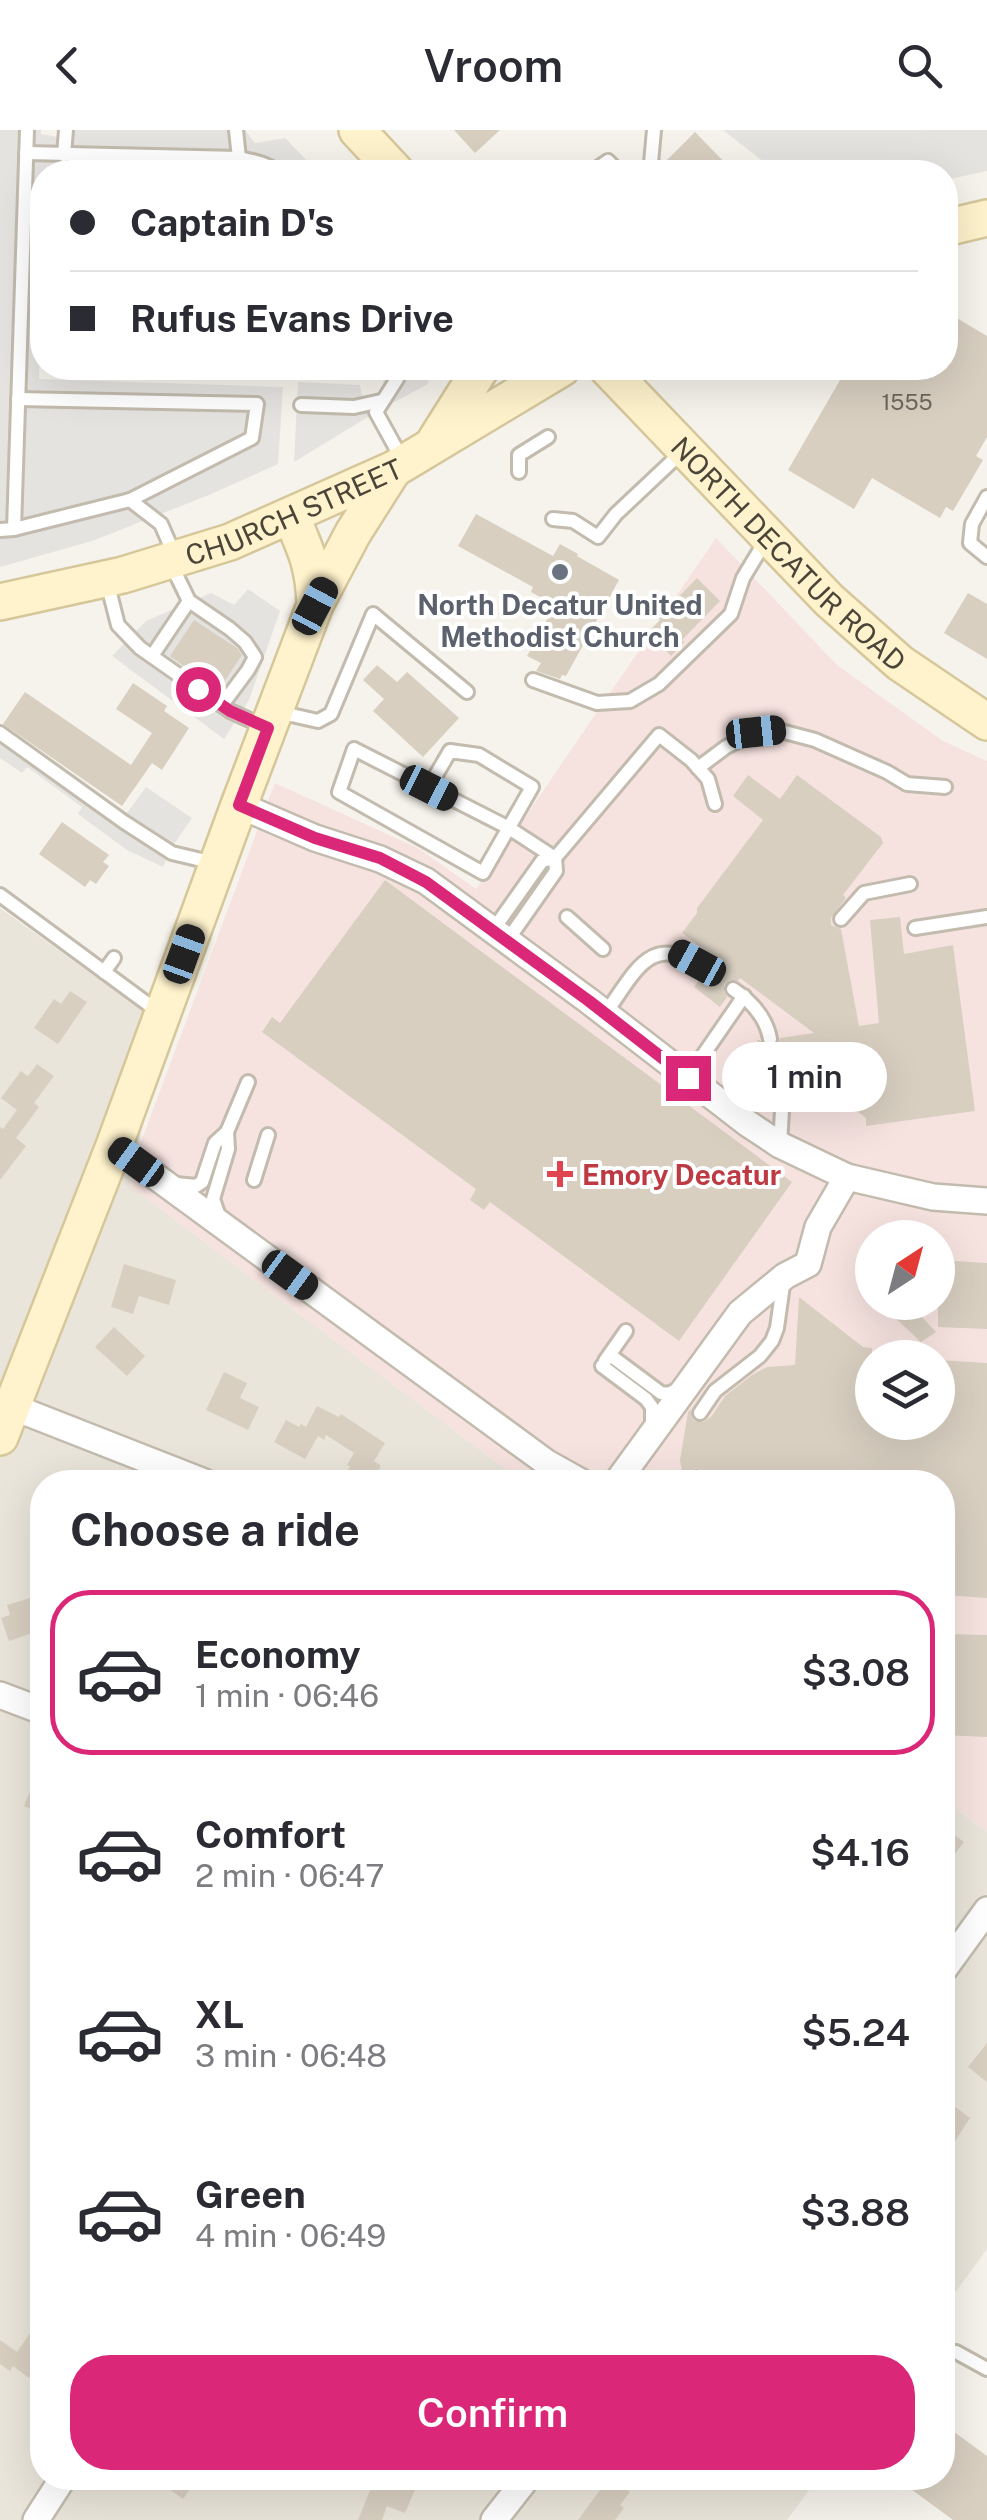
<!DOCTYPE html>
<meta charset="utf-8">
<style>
:root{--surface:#fff;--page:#f7f7f7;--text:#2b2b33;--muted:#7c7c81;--line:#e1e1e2;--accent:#db2777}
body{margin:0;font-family:"Public Sans",sans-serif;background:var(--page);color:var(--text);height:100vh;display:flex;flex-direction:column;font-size:38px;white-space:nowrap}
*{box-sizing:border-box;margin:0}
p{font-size:32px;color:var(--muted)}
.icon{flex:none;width:55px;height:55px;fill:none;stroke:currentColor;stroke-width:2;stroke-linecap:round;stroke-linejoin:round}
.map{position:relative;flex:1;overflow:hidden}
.details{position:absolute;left:30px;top:1340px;width:925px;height:1020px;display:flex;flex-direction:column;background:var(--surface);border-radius:40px;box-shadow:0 10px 40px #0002}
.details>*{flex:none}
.hud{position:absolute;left:30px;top:30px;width:928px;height:220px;border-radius:40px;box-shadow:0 10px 40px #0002;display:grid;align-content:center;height:220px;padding:0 40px;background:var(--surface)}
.needle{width:65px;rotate:36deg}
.fabs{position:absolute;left:855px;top:1090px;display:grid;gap:20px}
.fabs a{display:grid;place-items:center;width:100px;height:100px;border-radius:50%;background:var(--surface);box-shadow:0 10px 40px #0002;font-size:50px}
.end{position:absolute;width:45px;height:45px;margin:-22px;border:12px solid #db2777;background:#fff;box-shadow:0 0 0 5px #fff}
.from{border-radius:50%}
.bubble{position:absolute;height:70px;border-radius:35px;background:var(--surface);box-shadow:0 10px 40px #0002;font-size:32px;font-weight:600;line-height:70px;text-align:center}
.car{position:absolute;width:30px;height:60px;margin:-30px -15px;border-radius:12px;box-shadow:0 0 8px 2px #0007;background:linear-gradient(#222 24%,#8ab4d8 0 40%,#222 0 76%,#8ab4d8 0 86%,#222 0)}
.hud b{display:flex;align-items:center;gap:35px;height:95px;font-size:38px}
.hud b+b{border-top:2px solid var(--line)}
.hud i{width:25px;height:25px;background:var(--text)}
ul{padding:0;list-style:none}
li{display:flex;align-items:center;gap:30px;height:165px;margin:0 20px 15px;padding:0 20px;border:5px solid transparent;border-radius:40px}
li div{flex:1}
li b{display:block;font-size:38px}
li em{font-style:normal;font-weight:600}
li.on{border-color:var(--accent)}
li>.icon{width:90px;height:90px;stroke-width:1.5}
h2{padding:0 40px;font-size:45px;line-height:120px}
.button{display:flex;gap:20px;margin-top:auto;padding:20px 40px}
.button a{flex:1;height:115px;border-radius:40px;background:var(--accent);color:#fff;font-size:40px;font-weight:600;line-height:115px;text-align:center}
header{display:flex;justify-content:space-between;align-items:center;height:130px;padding:0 40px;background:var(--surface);font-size:45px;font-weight:600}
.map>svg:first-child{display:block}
</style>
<header><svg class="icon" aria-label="back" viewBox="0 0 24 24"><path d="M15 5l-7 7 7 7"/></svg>Vroom<svg class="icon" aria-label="search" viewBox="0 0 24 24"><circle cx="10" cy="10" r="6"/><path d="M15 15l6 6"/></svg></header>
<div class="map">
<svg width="987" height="2390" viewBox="0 0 987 2390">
<rect width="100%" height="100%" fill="#f6f3ec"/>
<!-- residential -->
<g fill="#eae5da">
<path d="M0,778L164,896L130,1056L523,1352H42V2348H818L787,2390H0Z"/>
<path d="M942,1668L987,1702V2119L943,2179Z"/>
</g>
<!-- medical -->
<path fill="#f6e3e0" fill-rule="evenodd" d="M716,408L837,535L943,611L987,631V1702L943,1668L942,1352H523L130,1056L141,1012L275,653L418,718L476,759ZM872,1108H938V1172H872ZM872,1228H938V1292H872Z"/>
<!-- parking -->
<g fill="#e5e3e0">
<path d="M0,0H41V4L58,7L60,0H245L255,13L285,8L318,42H42V52L36,53L32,125L42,130L39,249L283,257L278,334L209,365L92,411L0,437Z"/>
<path d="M723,0H987V41L945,50V42H777Z"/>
<path d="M367,238H429L428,254L376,282L294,332L298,252L360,255L362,266H371L379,262L383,255L384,246L367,240Z"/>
<path d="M248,459L280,481L249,570L224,609L112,526L146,491L211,463L234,475Z"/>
<path d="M0,598L127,683L146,657L192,688L174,714L163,737L127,720L78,684L82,677L27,637L22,643L0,628Z"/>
</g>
<!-- building -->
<g fill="#d8cfc1">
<path d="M454,0H500L475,23Z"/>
<path d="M695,2L734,42H671L665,32Z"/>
<path d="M945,181L987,206V307L976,326L983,330L953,381L946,377L940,388L872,348L854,379L788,340L847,238H945Z"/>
<path d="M476,384L553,426L560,414L578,424L577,426L619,450L566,546L562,545L560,549L536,541L541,533L527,526L555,475L531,462L533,457L458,416Z"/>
<path d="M697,448L720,471L682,510L684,512L671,526L648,502L660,490L658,488Z"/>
<path d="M968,463L987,474V529L944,503Z"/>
<path d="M194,490L237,518L242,525L218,561L170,526Z"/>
<path d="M377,535L397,552L407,542L459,588L423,627L373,581L384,569L363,550Z"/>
<path d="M133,553L167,576L164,581L189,598L162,640L152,633L122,676L3,594L25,562L131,635L152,603L116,579Z"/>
<path d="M748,645L780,669L797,645L881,707L883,713L843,765L846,768L831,788V795L841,799L859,896L879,893L870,790L900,787L904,824L953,815L975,981L866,996V988L799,937L786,939L783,934L775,931L769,934L766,942L760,943L757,910H760L766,918L771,919L778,915L780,908L814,903L740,848L738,851L730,850L724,854V862L727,867L720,877L694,857L701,848L708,850L715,846L717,839L713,832L716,828L682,803L697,783V778L763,690L733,666Z"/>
<path d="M62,692L109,725L103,732L109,736L96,754L90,750L85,757L39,724Z"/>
<path d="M385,750L792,1052L679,1211L490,1072L484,1080L470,1070L476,1059L262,902L272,887L280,893Z"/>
<path d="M70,861L87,872L58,914L34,898L54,869L61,874Z"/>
<path d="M37,934L54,946L34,973L39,977L16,1008L26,1016L0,1050V997L3,999L17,980L1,968L21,941L28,946Z"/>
<path d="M938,1130L987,1133V1199L938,1197Z"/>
<path d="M124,1134L176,1150L169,1175L139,1166L133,1184L111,1177Z"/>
<path d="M799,1167L863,1217L872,1218V1292H938V1230L987,1233V1468L942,1465V1352H712L708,1345H706L702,1340L695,1338L688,1342L684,1351L680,1330L688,1282L691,1279V1286L694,1291L703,1292L711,1287L725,1266L752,1245L767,1237L795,1235Z"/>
<path d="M896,1172H908L936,1202L921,1212L890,1183Z"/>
<path d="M114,1197L145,1226L127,1246L95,1217Z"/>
<path d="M224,1242L247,1253L240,1268L259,1277L248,1300L206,1280Z"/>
<path d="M317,1276L339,1287L341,1284L385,1313L374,1331L381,1336L371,1352H341L350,1337L347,1335L354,1323L326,1305L324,1310L318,1306L305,1329L274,1312L286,1290L299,1297L301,1294L306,1297Z"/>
<path d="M30,1468L41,1500L9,1511L1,1488L10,1485L7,1475Z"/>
<path d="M942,1504L987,1505V1607L942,1605Z"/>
<path d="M42,1632V1684L24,1676Z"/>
<path d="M942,1696L964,1712L942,1741Z"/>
<path d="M987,1913V1952L968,1937Z"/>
<path d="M942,1967L970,1988L952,2016L942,2009Z"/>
<path d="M33,2199L42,2206V2228L29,2248L13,2236L10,2241L0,2234V2210L17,2222Z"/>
<path d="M942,2293L987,2326V2390H953L896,2348H942Z"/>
<path d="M154,2348H198L183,2369Z"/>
<path d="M375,2348H420L405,2383L387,2376L382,2390H358Z"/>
<path d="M609,2348L630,2362L620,2375L624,2378L615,2390H578Z"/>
</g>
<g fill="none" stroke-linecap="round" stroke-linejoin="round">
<!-- lane casing -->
<g stroke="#c2bbae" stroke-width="18">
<g id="lane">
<path d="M236,0L239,28"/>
<path d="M654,0L651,33L661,42"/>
<path d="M26,23L239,28C252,31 267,33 277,42"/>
<path d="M64,25L66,0"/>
<path d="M592,42L608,31L619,42"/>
<path d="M397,238V249L376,282L403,331"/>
<path d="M301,275L354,277L381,271"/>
<path d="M519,342V325L548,307"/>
<path d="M987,367L972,394L970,413L987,427"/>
<path d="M130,370L161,394L174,424"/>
<path d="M553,389L573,391L598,407L616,384L684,320"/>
<path d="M14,399L27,0"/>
<path d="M0,400L14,399L130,370L252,308L257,274L18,269"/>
<path d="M171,434L189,471L230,499L245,512L255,527L248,540L222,575"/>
<path d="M107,452L118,495L140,518L230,581L265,597"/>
<path d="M152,526L189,471"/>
<path d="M533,550L597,573L630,571L659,554L731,484L743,448L766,410"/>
<path d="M278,582L318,591L331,584L373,484L467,562"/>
<path d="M0,603L124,692L172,723L214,733"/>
<path d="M698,638L726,617L756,602L777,600L815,610L887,642L907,654L945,657"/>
<path d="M429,657L450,621L479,625L532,657L483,743L339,662L354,619L509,698L555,728"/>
<path d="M0,765L160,883"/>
<path d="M567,787L603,819"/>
<path d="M841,789L864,763L910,754"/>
<path d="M915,798L987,787"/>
<path d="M493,800L542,731L555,728L659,605L691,630L708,649L715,674"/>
<path d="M507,811L556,741L555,728"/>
<path d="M104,842L114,828"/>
<path d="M733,859C751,871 766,886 770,909"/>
<path d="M605,884C636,841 651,799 707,840"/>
<path d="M776,941L782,980L780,1015"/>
<path d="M688,947L744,866"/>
<path d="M227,1002L248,952"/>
<path d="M254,1050L268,1005"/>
<path d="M176,1054L196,1056L202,1052L215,1013L227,1002L228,1019L213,1069L220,1089"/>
<path d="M610,1225L661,1263L668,1264L681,1258"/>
<path d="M605,1231L626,1201"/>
<path d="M602,1236L646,1269L652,1277V1295"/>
<path d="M700,1283L715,1261L760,1226L772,1211L777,1198L784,1148"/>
<path d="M696,1348L697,1352"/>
<path d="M956,2222L987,2239"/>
</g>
</g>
<!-- street casing -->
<g stroke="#c2bbae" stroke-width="30">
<g id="street">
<path d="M239,675L315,708L380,729L426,751L589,871L747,993L780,1015L847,1047L933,1067L987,1071"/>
<path d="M114,1016L547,1333L581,1352"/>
<path d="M0,1272L204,1352"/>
<path d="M617,1352L740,1183L785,1146L808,1134L818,1097L847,1047"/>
<path d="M0,1565L42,1581"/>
<path d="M942,1842L987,1780"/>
<path d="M36,2390L63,2348"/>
<path d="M494,2390L527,2348"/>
</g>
</g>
<!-- secondary casing -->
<g stroke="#d6c79b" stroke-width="40">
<g id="secondary">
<path d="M357,0L396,42"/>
<path d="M945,98L987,88"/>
<path id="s1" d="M607,238L829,470L900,533L987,592"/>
<path d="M435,311L481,238"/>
<path id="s2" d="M0,472L123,445L230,412L394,339L562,238"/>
<path d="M315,475L353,403L393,340"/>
<path d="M0,1307L114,1016L239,675L315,475C314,437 306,420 291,386"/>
</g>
</g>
<!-- lane -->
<use href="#lane" stroke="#fff" stroke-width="12"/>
<!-- street -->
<use href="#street" stroke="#fff" stroke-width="25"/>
<!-- secondary -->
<use href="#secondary" stroke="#fff3cd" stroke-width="35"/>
</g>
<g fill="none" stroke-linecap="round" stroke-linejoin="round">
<!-- route -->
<path stroke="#db2777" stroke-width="12" d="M198,559L230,581L268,598L239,675L315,708L380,728L426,752L589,871L688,948"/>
</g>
<!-- markers -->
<circle fill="#6b7280" stroke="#fff" stroke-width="4" cx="560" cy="442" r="10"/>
<path fill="#e0444e" stroke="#fff" stroke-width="4" d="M555 1029h10v10h10v10h-10v10h-10v-10h-10v-10h10z"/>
<g text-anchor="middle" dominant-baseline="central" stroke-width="8" stroke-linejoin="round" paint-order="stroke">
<!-- number labels -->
<g font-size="22" fill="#6e675b">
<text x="907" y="272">1555</text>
</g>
<!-- street labels -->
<g font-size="28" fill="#4b4439" stroke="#fff">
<text stroke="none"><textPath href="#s2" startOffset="308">CHURCH STREET</textPath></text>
<text stroke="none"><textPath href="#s1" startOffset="260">NORTH DECATUR ROAD</textPath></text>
</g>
<!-- worship labels -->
<g font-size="28" font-weight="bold" fill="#5b616d" stroke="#fff">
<text x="560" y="474">North Decatur United<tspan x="560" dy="32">Methodist Church</tspan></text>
</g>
<!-- health labels -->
<g font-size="28" font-weight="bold" fill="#be3a42" stroke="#fff" text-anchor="start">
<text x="582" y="1044">Emory Decatur</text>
</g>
</g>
</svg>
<div class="fabs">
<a><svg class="needle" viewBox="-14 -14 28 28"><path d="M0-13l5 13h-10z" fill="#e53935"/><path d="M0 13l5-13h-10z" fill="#7c7c81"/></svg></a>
<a><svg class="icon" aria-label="layers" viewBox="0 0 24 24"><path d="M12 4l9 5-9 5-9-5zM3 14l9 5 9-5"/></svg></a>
</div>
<i class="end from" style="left:198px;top:559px"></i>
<i class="end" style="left:688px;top:948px"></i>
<div class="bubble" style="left:722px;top:912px;width:165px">1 min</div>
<i class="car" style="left:315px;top:476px;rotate:28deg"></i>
<i class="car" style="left:756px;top:602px;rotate:84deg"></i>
<i class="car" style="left:429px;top:658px;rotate:117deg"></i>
<i class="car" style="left:184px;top:824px;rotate:20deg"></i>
<i class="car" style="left:697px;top:833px;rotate:299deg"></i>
<i class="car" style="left:136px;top:1032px;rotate:306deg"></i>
<i class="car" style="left:290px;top:1145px;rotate:126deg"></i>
<div class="hud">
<b><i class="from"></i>Captain D's</b>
<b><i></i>Rufus Evans Drive</b>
</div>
<section class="details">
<h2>Choose a ride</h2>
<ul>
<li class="on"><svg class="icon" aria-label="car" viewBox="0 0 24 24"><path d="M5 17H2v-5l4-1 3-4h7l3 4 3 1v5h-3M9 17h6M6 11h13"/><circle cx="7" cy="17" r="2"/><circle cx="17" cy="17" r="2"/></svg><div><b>Economy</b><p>1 min · 06:46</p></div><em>$3.08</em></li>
<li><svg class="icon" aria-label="car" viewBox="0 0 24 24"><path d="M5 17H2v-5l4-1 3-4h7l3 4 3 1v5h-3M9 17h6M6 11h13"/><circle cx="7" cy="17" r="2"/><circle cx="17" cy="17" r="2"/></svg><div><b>Comfort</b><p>2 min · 06:47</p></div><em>$4.16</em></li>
<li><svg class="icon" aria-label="car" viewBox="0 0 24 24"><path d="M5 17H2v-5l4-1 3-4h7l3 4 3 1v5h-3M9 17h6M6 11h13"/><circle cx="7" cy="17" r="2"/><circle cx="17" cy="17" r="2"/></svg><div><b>XL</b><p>3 min · 06:48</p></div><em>$5.24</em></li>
<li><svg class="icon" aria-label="car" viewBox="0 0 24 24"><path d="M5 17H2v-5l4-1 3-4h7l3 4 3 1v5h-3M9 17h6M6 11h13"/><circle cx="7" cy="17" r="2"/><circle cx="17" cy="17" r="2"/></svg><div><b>Green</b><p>4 min · 06:49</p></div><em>$3.88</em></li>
</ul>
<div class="button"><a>Confirm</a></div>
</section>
</div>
